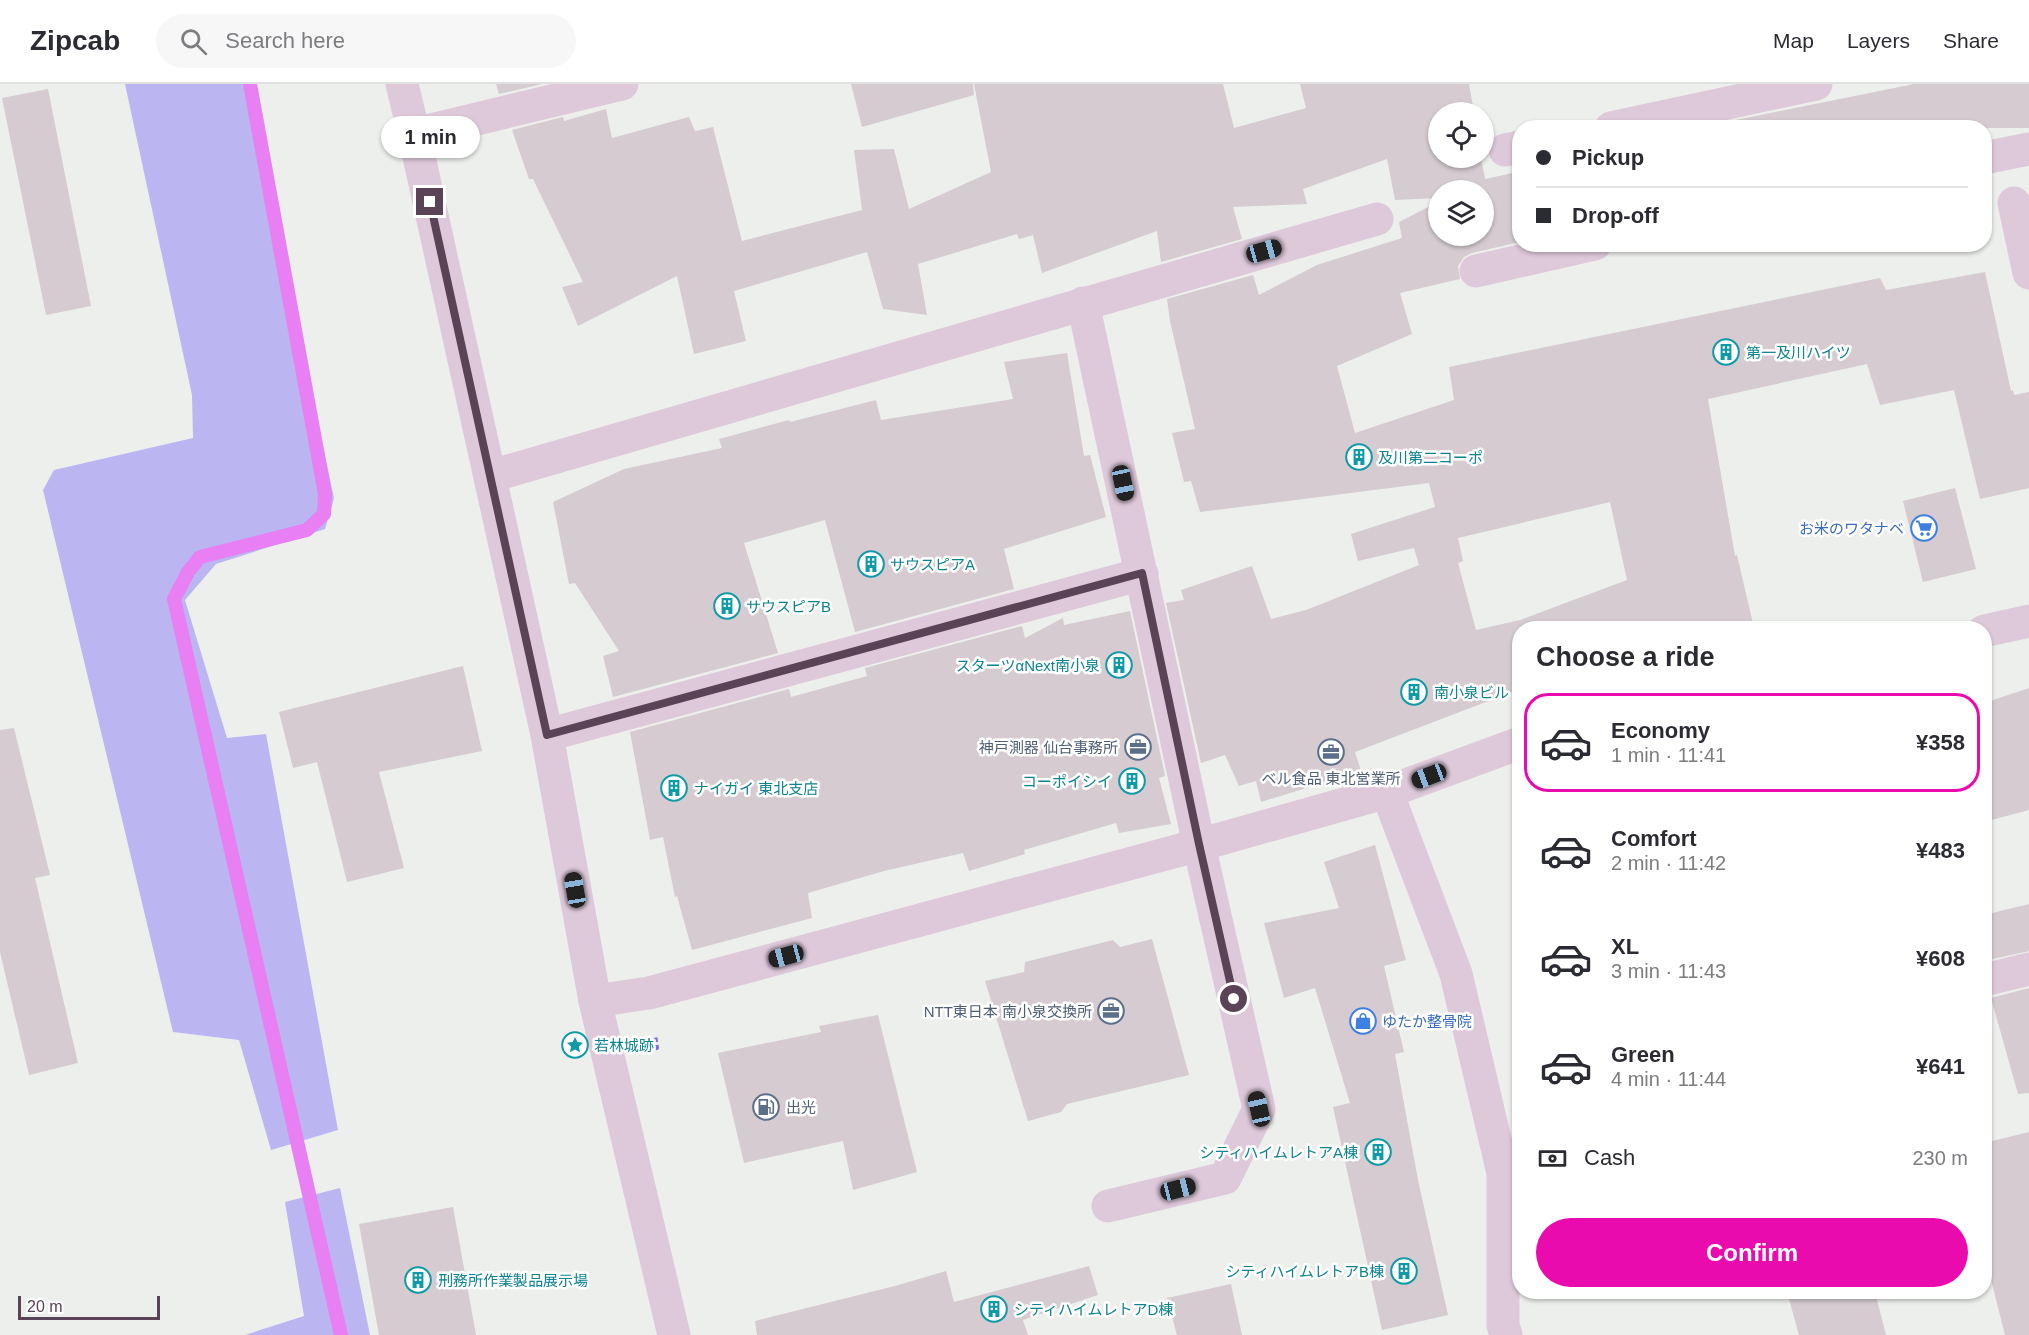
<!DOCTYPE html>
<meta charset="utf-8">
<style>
:root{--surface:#fff;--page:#f7f7f7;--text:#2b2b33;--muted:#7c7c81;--line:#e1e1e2;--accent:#ea0baf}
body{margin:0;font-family:Arial,"Noto Sans JP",sans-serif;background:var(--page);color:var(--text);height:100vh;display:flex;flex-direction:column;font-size:22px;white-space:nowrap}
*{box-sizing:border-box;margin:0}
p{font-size:20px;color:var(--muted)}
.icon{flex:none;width:33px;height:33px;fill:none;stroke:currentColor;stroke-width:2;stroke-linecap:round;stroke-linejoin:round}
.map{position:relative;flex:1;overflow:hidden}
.drawer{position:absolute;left:1512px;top:537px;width:480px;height:678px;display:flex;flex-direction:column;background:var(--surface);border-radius:24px;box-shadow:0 2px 4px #0004}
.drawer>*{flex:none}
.hud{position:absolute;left:1512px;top:36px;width:480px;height:132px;border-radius:24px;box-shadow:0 2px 4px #0004;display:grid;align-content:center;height:132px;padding:0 24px;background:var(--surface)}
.tools{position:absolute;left:1428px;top:18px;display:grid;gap:12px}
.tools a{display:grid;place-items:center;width:66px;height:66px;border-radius:50%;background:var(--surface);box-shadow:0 2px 4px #0004;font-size:30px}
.scale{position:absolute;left:18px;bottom:15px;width:142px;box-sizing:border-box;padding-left:6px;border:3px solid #5b4357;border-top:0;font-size:16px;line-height:21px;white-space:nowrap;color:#5b4357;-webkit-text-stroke:4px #fff;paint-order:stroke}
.end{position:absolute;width:27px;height:27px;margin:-14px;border:8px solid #5b4357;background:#fff;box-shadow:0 0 0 3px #fff}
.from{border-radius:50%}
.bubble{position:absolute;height:42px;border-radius:21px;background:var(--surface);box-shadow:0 2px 4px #0004;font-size:20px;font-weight:700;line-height:42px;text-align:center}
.car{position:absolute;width:18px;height:36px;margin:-18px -9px;border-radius:8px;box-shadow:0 0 4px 2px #0007;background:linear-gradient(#222 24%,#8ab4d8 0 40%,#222 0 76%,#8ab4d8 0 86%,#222 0)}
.hud b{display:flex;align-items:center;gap:21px;height:57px;font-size:22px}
.hud b+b{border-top:2px solid var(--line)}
.hud i{width:15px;height:15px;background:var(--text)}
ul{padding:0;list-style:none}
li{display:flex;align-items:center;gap:18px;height:99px;margin:0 12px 9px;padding:0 12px;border:3px solid transparent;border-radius:24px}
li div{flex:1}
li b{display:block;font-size:22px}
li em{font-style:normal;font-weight:700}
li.current{border-color:var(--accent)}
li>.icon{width:54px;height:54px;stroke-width:1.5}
h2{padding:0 24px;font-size:27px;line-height:72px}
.pay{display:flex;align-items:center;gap:15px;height:66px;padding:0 24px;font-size:22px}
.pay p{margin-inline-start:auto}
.cta{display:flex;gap:12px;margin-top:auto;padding:12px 24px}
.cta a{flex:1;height:69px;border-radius:36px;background:var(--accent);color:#fff;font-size:24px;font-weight:700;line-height:69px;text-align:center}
header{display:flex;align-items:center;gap:36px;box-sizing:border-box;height:84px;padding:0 30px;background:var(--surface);border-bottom:2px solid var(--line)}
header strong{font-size:28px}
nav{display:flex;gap:33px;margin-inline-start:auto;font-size:21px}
.search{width:420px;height:54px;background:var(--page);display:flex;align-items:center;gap:15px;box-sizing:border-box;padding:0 21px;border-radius:33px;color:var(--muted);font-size:22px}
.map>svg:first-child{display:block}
</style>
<header>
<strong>Zipcab</strong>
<div class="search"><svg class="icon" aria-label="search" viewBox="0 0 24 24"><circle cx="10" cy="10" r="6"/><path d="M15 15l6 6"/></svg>Search here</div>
<nav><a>Map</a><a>Layers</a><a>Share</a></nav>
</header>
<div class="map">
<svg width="2029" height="1251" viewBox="0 0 2029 1251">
<rect width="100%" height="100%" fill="#edefec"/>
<!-- green -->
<g fill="#bbb5f2">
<path d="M125,0H246L334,414L325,445L216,480L185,516L227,654L266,650L338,1046L271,1066L239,956L173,948L43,406L54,386L193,354L192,311Z"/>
<path d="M340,1104L370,1251H245L304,1232L285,1118Z"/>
</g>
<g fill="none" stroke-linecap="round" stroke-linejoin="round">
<!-- stream -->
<path stroke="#e87ff2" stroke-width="14" d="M250,0L325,410L324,430L307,446L200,473L188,488L174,515L341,1251"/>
</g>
<!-- building -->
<g fill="#d5cbd1" fill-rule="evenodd">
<path d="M496,0H542L499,10Z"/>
<path d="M851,0H973L974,11L862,43Z"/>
<path d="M974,0H1223L1234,44L1306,24L1300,0H1469L1474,28H1438V74H1481L1485,95L1513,89L1520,119V158L1472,169L1464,173L1458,182L1460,195L1400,209L1412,250L1337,282L1355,349L1454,316L1449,283L1880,194L1886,206L1985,188L2011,307L2013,306L2014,311L2029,308V404L1980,415L1954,306L1880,321L1867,280L1708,315L1735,472L1737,471L1754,544H1520V605L1355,668L1361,687L1261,718L1256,697L1239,702L1225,671L1201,679L1166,519L1184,516L1181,506L1252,482L1271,535L1306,526L1419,481L1414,464L1358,477L1351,450L1435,423L1429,399L1200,428L1191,397L1184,398L1172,349L1195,345L1170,237L1167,215L1253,191L1259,211L1317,181L1402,154L1399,138L1438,118V152H1484V106H1438V114L1395,116L1387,75L1303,105L1307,120L1233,123L1242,155L1161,178L1157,147L1042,189L1033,151L1019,155L1017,150L918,180L927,231L883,225L867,168L734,207L746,257L694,270L677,192L578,242L562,203L583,198L533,95H529L512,46L563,33L564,37L606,25L612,54L689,33L695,47L713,43L742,157L862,126L854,66L894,65L909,125L991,88ZM1610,418L1627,496L1520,536L1476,546L1458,479L1463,477L1458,454Z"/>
<path d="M1914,0H2029V44H1732L1731,37Z"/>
<path d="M48,5L91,222L46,231L2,14Z"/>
<path d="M1067,269L1084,372L1090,371L1106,433L1004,465L1014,505L855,548L825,436L744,459L778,569L613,613L603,572L619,567L575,499L569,500L553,418L624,385L722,364L719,355L789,336L790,338L876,316L881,336L1013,315L1004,278Z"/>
<path d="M1955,404L1976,485L1923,498L1903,417Z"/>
<path d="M1130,527L1165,692L1159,694L1171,740L1119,749L1116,739L1024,766L1025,770L969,787L963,769L884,787L808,809L812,834L692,866L677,812L675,813L663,753L650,756L630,648L789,605L791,613L867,592L865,584L1022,542L1025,554L1063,534L1064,541Z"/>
<path d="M463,582L482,667L379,688L404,784L347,798L317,678L293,684L279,628Z"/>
<path d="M2029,604V726L1984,738V619Z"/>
<path d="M14,644L50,791L35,794L78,979L29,991L0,868V646Z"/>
<path d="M1375,761L1406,876L1384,882L1404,968L1395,970L1418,1096L1448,1231L1382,1246L1333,1023L1350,1019L1315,904L1284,914L1264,839L1339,824L1324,778Z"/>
<path d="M2029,820V867L1984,877V831Z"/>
<path d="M1152,855L1189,991L1067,1020L1061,1028L1028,1037L985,897L1024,888L1025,878L1113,856L1120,863Z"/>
<path d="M2029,904V1009L2018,1010L1991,914Z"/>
<path d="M878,931L917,1088L853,1106L843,1057L744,1079L718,969L821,948L819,942Z"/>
<path d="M2029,1048V1251H2005L1984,1168V1059Z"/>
<path d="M453,1123L476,1251H379L359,1140Z"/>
<path d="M1089,1182L1098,1211L1023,1236L1028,1251H757L755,1237L895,1202L946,1187L954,1218Z"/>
<path d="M1231,1200L1242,1251H1177L1167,1214Z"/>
<path d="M1787,1208H1875L1886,1251H1799Z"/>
</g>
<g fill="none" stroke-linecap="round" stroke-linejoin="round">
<!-- path -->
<path stroke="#816bd2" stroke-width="4" stroke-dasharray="4.5 3" stroke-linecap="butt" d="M648,965L657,964L655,951"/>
<!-- minor -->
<g stroke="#dec9db" stroke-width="33">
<path d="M402,0L414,50L547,651L595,917L674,1251"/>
<path d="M1611,44L1816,0"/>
<path d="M414,50L622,0"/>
<path d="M1505,66L1520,63"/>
<path d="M1984,74L2029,65"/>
<path d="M2014,119L2029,189"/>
<path d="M1476,187L1595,160"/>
<path d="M1083,219L1199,761L1259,1025L1225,1094L1108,1122"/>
<path d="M491,392L1377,135"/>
<path d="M1984,547L2029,537"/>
<path d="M547,651L1142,490"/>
<path d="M1387,708L1456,890L1503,1089V1241L1506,1251"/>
<path d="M1984,896L2029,885"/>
<path d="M595,917L649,909L1199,761L1387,708L1520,659"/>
</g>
</g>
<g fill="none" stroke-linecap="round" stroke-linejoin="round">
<!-- route -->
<path stroke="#5b4357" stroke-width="8" d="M430,118L547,651L1142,489L1199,760L1234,915"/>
</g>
<!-- icons -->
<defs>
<g id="building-ring" transform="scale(1.35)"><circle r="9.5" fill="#fff" stroke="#0f9aa8" stroke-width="1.5"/><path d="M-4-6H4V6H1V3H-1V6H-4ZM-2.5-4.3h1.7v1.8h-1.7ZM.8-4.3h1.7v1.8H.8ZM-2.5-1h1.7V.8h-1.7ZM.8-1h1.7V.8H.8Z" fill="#0f9aa8"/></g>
<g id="supermarket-ring" transform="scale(1.35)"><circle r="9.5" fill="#fff" stroke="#3f7fe0" stroke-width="1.5"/><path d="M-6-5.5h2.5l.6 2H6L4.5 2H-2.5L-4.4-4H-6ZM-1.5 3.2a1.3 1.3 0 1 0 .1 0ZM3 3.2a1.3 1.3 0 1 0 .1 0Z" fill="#3f7fe0"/></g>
<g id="office-ring" transform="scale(1.35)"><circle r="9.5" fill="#fff" stroke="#5c6f8a" stroke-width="1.5"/><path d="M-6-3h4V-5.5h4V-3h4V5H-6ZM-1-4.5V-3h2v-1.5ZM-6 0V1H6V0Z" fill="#5c6f8a"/></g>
<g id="shop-ring" transform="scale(1.35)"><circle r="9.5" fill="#fff" stroke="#3f7fe0" stroke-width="1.5"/><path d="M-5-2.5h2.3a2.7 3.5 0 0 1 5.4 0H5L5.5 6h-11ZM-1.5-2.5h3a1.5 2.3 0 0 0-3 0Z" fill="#3f7fe0"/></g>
<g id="sight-ring" transform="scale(1.35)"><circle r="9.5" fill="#fff" stroke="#0f9aa8" stroke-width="1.5"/><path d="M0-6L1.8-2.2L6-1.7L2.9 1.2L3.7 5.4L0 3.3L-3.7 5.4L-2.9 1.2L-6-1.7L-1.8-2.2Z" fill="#0f9aa8"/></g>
<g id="fuel-ring" transform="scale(1.35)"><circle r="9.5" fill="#fff" stroke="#5c6f8a" stroke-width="1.5"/><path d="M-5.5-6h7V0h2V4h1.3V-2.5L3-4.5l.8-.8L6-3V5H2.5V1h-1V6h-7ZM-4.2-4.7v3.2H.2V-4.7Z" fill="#5c6f8a"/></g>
</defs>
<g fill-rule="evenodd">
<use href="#building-ring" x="1726" y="268"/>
<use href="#building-ring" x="1359" y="373"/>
<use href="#supermarket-ring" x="1924" y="444"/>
<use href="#building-ring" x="871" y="480"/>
<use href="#building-ring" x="727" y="522"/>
<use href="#building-ring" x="1119" y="581"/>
<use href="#building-ring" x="1414" y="608"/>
<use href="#office-ring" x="1138" y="663"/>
<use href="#office-ring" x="1331" y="668"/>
<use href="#building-ring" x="1132" y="697"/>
<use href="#building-ring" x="674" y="704"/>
<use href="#office-ring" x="1111" y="927"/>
<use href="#shop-ring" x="1363" y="937"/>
<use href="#sight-ring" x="575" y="961"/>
<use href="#fuel-ring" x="766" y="1023"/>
<use href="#building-ring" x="1378" y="1068"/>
<use href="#building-ring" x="1404" y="1187"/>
<use href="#building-ring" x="418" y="1196"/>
<use href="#building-ring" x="994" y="1225"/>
</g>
<g text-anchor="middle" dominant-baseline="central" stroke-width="5" stroke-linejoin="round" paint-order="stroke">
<!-- culture labels -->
<g font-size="15" fill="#0d838f" stroke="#fff" text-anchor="start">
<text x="1746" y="268">第一及川ハイツ</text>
<text x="1378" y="373">及川第二コーポ</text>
<text x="890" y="480">サウスピアA</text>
<text x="746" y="522">サウスピアB</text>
<text x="1100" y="581" text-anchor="end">スターツαNext南小泉</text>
<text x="1434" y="608">南小泉ビル</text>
<text x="1112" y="697" text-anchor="end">コーポイシイ</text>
<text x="694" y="704">ナイガイ 東北支店</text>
<text x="594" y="961">若林城跡</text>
<text x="1358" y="1068" text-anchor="end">シティハイムレトアA棟</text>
<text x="1384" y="1187" text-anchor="end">シティハイムレトアB棟</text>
<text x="438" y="1196">刑務所作業製品展示場</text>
<text x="1014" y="1225">シティハイムレトアD棟</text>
</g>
<!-- shop labels -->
<g font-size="15" fill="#366cbe" stroke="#fff" text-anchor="end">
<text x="1904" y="444">お米のワタナベ</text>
<text x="1382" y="937" text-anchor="start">ゆたか整骨院</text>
</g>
<!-- service labels -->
<g font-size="15" fill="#4e5e75" stroke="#fff" text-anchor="end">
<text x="1118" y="663">神戸測器 仙台事務所</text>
<text x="1331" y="694" text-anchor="middle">ベル食品 東北営業所</text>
<text x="1092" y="927">NTT東日本 南小泉交換所</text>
<text x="786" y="1023" text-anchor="start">出光</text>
</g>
</g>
</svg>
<div class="tools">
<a><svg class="icon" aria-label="locate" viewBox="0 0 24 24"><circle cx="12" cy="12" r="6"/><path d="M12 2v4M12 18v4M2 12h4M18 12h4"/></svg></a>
<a><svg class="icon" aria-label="layers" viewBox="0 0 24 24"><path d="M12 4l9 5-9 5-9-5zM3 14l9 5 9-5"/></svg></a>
</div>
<div class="scale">20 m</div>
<i class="end from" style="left:1234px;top:915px"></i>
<i class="end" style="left:430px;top:118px"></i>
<div class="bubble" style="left:381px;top:32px;width:99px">1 min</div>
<i class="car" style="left:1264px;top:167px;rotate:74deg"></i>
<i class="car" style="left:1123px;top:399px;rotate:168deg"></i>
<i class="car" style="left:1429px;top:692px;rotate:249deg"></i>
<i class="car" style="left:575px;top:806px;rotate:350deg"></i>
<i class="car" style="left:786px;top:872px;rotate:255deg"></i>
<i class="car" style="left:1259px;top:1025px;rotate:347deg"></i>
<i class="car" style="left:1178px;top:1105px;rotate:76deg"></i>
<div class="hud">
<b><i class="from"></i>Pickup</b>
<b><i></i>Drop-off</b>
</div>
<section class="drawer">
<h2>Choose a ride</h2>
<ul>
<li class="current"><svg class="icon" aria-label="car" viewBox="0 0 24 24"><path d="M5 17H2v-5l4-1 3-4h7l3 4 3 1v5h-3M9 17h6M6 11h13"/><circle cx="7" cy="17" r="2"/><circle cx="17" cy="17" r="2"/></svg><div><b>Economy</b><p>1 min · 11:41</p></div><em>¥358</em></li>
<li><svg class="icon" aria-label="car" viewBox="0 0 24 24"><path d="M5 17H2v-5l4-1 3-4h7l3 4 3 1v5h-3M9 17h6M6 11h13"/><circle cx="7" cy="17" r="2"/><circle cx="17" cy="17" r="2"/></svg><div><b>Comfort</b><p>2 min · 11:42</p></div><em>¥483</em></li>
<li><svg class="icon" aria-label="car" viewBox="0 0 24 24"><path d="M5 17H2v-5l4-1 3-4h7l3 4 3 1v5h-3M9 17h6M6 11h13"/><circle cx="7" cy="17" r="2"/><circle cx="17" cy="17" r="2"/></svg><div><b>XL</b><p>3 min · 11:43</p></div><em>¥608</em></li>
<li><svg class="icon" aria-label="car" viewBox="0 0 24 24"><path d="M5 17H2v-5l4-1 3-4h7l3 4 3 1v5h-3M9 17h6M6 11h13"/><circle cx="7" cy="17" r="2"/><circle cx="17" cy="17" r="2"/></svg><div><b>Green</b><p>4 min · 11:44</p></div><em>¥641</em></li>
</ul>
<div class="pay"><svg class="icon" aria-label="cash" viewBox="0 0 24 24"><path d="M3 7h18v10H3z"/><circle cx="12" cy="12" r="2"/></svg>Cash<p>230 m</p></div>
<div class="cta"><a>Confirm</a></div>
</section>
</div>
